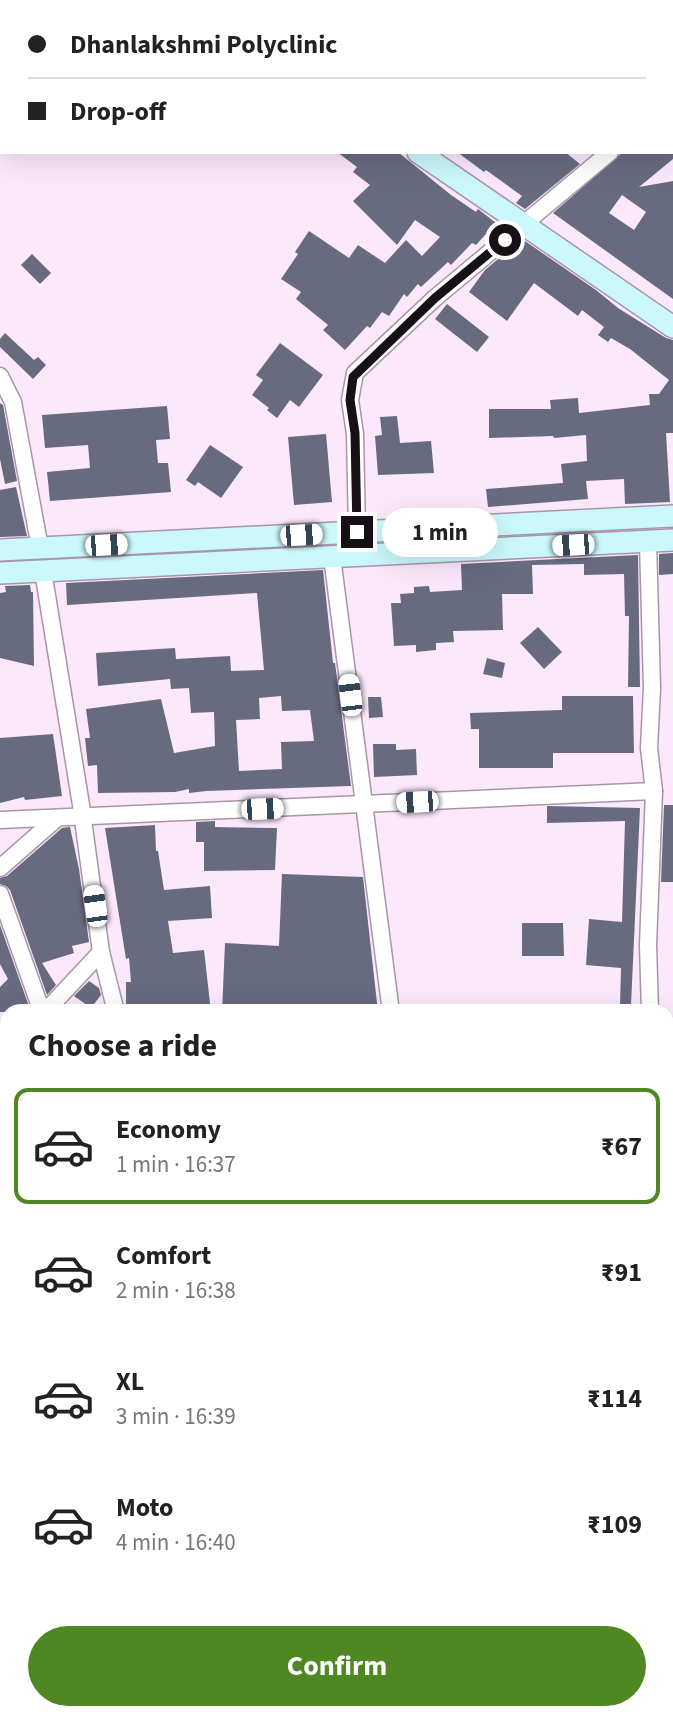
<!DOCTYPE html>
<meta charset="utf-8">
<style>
:root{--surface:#fff;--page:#f2f2f2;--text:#222;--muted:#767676;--line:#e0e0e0;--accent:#4f8722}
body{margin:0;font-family:"Source Sans 3",sans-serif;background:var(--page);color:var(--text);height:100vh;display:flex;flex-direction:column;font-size:26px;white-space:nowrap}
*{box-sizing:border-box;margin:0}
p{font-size:23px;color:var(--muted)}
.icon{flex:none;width:38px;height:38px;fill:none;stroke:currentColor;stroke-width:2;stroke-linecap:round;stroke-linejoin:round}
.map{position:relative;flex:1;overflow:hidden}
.drawer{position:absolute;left:0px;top:1004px;width:674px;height:716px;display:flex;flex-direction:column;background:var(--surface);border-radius:21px 21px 0 0;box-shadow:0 7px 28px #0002}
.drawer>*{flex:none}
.banner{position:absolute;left:0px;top:0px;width:674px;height:154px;box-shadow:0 7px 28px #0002;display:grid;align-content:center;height:154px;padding:0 28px;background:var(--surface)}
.end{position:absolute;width:32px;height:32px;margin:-16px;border:9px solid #171017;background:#fff;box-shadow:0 0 0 4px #fff}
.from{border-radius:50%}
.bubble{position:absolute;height:49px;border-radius:24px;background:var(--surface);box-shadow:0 7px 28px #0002;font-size:23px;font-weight:700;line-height:49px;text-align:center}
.car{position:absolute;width:21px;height:42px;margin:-21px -10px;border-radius:9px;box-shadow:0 0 5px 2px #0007;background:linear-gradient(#fff 24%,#345 0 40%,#fff 0 76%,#345 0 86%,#fff 0)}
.banner b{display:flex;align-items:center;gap:24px;height:66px;font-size:26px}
.banner b+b{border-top:2px solid var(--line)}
.banner i{width:18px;height:18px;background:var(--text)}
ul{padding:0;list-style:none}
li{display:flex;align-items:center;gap:21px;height:116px;margin:0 14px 10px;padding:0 14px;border:4px solid transparent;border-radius:14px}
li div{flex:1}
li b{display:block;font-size:26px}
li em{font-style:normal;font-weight:700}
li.current{border-color:var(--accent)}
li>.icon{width:63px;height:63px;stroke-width:1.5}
h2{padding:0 28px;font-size:32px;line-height:84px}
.cta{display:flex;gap:14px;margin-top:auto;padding:14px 28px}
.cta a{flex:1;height:80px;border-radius:42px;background:var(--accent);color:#fff;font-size:28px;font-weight:700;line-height:80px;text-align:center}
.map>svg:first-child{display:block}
</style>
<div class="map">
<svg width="673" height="1719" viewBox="0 0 673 1719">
<rect width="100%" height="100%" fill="#fbe8fb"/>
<!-- building -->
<g fill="#686a80" fill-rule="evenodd">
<path d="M337,152H398L451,195L476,212L478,209L496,223L476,245L472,243L451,265L448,262L421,287L418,284L407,297L404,294L389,316L382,312L370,328L367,326L345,350L323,330L328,325L296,299L301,292L281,279L298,254L295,252L309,231L349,258L358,245L385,263L406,240L422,256L440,237L415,220L397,245L353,201L370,185L353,172L357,167Z"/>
<path d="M457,152H565L580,164L525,209L516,203L522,196L486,170L484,172Z"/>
<path d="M623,152H673V159L639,187L673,181V299L553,213ZM622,195L646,212L634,230L609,213Z"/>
<path d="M522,239L596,290L618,308L666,338L673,340V433H666L670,502L625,504L624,479L586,481L588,499L488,507L486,489L563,483L561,464L587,461L586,435L554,438L553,436L489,438V409H551L550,400L578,398L579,413L650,405L649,394H659L669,380L630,349L611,338L608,342L598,335L604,327L582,310L578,316L534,283L507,321L469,292L485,270Z"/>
<path d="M32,254L51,273L40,284L21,265Z"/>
<path d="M447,304L489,337L477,352L435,319Z"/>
<path d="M5,333L34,360L38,357L46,365L33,379L0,347V339Z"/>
<path d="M280,343L323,375L299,407L290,400L277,418L267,410L269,408L252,395L263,380L256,375Z"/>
<path d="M0,403L3,405L17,481L5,484L0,459Z"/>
<path d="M167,406L170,439L156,440L158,463H168L171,492L50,501L47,472L90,468L88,445L45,448L42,415Z"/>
<path d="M397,416L400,443L431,441L434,473L378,475L375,436L382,435L380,417Z"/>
<path d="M326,434L332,502L294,505L288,437Z"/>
<path d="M210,445L243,467L221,498L198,482L195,486L186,480Z"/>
<path d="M16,487L27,536L0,537V490Z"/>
<path d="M673,553V574L659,575V554Z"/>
<path d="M638,555L640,687H628L629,616H625L624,574L584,575V564L532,565L533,594H502L503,630L453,631L454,642L436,643V650L416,652V645L394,646L391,603H401L400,594L414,593V587L429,586L430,592L462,590L461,564Z"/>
<path d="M323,570L333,663H335L351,786L206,791L189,793V789L175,792L98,793L97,765L88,766L85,738H90L86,709L161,699L174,753L215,746L214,712L191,713L189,688L171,689L170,679L98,686L96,653L175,648L176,659L230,656L231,671L264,670L257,593L67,605L66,583ZM281,696L282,711L310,710L314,741L281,742L282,769L239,771L236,720L260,719L259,698Z"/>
<path d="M30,585L31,592H33L34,666L0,658V593L6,592L5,586Z"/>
<path d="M538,627L562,652L544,669L520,643Z"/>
<path d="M487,658L505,663L502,678L483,674Z"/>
<path d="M562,696H633L634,753H553V768H479V729H471L470,713L562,710Z"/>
<path d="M368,697H381L383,717L369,718Z"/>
<path d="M53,734L62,796L25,800L24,797L0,803V738Z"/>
<path d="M373,744H396V750L416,749L417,775L374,777Z"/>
<path d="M664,805H673V882H661Z"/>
<path d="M547,806L640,808L631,1005H620L621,968L586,965L589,919L622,922L625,821L547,823Z"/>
<path d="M215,821V827L277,828L275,870L204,871V842H196V822Z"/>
<path d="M155,825L156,851H158L164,890L210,886L212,918L168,921L173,953L204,950L211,1012L126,1011V982H131L129,958L126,959L105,828Z"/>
<path d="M70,827L79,869L89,942L72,946L74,953L42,963L56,985L47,995L10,890L6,886L0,884V878L7,876L62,828Z"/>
<path d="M282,874L363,877L378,1012H222L225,943L279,946Z"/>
<path d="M522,923H563L564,956H522Z"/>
<path d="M0,925L31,1012H0V987L8,979L0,964Z"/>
<path d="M89,981L99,988L101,995L91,1008L74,996Z"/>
</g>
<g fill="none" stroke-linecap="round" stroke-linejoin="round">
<!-- street casing -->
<g stroke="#a896a8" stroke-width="19">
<g id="street">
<path d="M384,0L387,2"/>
<path d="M349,2L351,0"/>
<path d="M672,101L673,100"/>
<path d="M0,376L13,402L40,548"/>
<path d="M357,532L355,434L350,400L355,373L435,298L610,152"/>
<path d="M648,542L652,688L649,748L654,791L648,945L650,1012"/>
<path d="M332,557L391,1012"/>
<path d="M43,571L81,805L101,952L116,1012"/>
<path d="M0,820L654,791"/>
<path d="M0,868L57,818"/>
<path d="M0,894L42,1012"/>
<path d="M45,1012L101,952"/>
<path d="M667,1050L673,1051"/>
<path d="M0,1062L7,1054"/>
<path d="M0,1237L7,1246"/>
</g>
</g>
<!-- secondary casing -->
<g stroke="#a896a8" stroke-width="24">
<g id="secondary">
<path d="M198,0L200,2"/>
<path d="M418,152L673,327"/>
<path d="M0,550L673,516"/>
<path d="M0,573L673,540"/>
</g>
</g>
<!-- street -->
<use href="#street" stroke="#fff" stroke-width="16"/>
<!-- secondary -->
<use href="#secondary" stroke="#caf8fc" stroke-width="21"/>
</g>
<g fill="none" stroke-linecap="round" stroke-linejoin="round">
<!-- route -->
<path stroke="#171017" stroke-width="9" d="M357,532L355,433L350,400L353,377L435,298L505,240"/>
</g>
</svg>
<i class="end from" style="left:505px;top:240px"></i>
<i class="end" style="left:357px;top:532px"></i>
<div class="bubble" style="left:382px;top:508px;width:116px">1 min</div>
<i class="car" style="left:301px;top:535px;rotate:87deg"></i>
<i class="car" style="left:106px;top:545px;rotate:87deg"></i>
<i class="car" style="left:573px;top:545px;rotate:267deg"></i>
<i class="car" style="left:350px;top:695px;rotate:353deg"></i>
<i class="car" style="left:417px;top:802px;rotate:267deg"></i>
<i class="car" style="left:262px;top:809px;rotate:88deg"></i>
<i class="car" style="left:95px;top:906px;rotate:352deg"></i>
<div class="banner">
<b><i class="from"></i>Dhanlakshmi Polyclinic</b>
<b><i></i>Drop-off</b>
</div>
<section class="drawer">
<h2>Choose a ride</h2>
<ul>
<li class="current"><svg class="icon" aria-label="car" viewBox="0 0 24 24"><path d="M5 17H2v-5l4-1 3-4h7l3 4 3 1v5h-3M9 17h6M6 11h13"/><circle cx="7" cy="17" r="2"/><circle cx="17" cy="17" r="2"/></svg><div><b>Economy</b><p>1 min · 16:37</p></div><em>₹67</em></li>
<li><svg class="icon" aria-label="car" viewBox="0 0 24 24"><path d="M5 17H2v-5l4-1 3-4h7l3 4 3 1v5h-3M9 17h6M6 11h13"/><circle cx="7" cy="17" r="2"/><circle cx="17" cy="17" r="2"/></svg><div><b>Comfort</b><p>2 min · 16:38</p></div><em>₹91</em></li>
<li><svg class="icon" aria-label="car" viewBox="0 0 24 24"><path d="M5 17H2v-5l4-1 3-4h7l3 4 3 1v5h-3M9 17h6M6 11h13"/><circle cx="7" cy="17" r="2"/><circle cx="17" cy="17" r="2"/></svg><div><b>XL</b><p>3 min · 16:39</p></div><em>₹114</em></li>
<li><svg class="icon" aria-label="car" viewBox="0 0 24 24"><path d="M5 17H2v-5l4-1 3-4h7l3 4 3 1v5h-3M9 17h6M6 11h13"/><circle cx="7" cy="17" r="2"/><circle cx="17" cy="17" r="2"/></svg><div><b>Moto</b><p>4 min · 16:40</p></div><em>₹109</em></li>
</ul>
<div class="cta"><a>Confirm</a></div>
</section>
</div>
